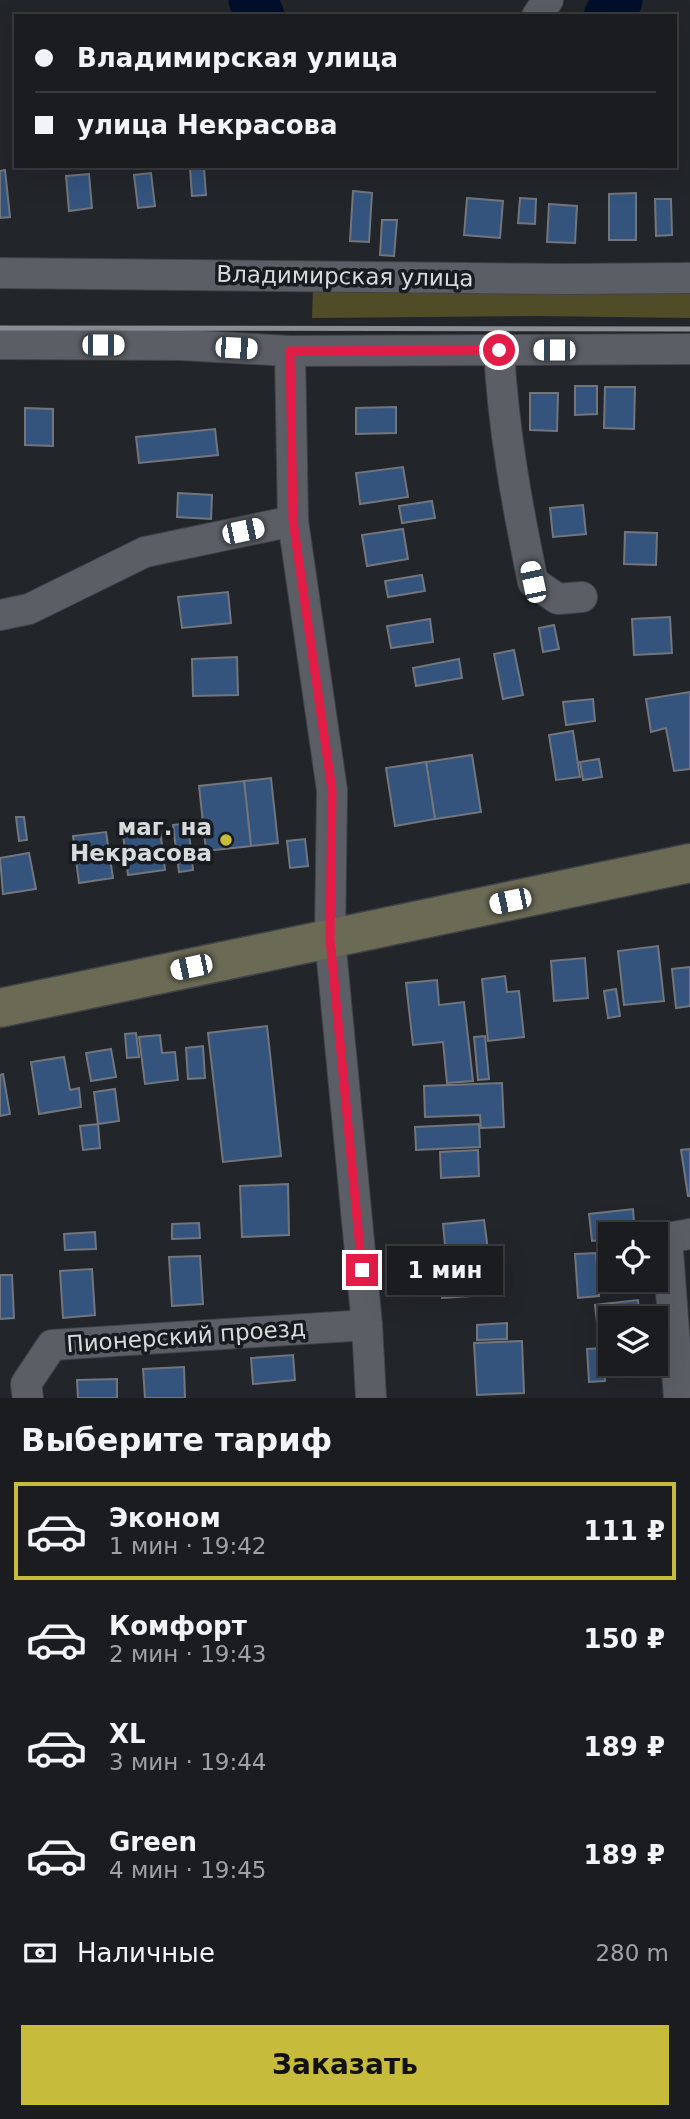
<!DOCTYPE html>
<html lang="ru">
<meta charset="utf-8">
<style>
:root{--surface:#1a1c20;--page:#232529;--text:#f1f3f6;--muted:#9fa1a5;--line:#383a3e;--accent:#c7bb3c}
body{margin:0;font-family:"DejaVu Sans",sans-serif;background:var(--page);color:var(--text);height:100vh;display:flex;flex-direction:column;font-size:26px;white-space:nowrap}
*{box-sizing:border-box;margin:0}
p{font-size:23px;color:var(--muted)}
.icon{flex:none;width:38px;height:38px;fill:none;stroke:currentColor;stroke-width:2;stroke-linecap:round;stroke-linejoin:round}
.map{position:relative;height:1398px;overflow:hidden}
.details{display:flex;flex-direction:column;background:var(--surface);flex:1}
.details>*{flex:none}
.top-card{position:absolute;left:14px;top:14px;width:663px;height:154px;border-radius:0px;box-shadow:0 7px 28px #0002,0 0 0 2px var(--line);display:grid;align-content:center;height:154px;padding:0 21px;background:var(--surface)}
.fabs{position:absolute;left:598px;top:1222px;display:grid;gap:14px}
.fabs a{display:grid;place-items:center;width:70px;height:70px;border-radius:0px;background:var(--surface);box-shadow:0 7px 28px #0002,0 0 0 2px var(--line);font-size:35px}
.end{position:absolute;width:32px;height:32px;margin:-16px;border:9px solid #e11d48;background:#fff;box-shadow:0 0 0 4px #fff}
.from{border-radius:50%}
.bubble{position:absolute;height:49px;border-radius:0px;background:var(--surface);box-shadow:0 7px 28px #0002,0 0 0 2px var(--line);font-size:23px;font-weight:800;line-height:49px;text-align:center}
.car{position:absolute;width:21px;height:42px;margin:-21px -10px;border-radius:9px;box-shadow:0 0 5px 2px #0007;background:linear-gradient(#fff 24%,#345 0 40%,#fff 0 76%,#345 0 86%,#fff 0)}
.top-card b{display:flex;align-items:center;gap:24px;height:66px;font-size:26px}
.top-card b+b{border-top:2px solid var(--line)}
.top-card i{width:18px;height:18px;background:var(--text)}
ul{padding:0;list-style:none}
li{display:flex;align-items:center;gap:21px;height:98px;margin:0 14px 10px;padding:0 7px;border:4px solid transparent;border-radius:0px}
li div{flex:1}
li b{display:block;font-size:26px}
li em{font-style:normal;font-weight:800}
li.on{border-color:var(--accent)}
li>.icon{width:63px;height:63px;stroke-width:1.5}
h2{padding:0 21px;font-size:32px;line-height:84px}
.pay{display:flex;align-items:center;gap:18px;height:77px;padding:0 21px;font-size:26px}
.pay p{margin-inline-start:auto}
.button{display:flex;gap:14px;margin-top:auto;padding:14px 21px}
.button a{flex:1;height:80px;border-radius:0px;background:var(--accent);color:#111;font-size:28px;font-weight:800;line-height:80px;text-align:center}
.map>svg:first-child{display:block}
</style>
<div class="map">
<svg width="690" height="1398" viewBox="0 0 690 1398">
<rect width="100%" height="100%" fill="#22252a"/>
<!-- green -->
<path fill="#504c28" d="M313,283L690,285V318L535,316L312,318Z"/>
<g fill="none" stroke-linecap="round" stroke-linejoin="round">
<!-- river -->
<g stroke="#000f2c" stroke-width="49">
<path d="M253,0L260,16"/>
<path d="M608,16L618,0"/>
</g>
</g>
<!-- building -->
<g fill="#34547e" stroke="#72767c" stroke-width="2">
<path d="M204,167L206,195L192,196L190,168Z"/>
<path d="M5,170L10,217L0,218V171Z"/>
<path d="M151,173L155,206L138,208L134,175Z"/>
<path d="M89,174L92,208L69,211L66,176Z"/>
<path d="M353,191L372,193L369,242L350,241Z"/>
<path d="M636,193V240H609V194Z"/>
<path d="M467,198L503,201L500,238L464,235Z"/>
<path d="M520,198L536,199L535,224L518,223Z"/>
<path d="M655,199H671L672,235L656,236Z"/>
<path d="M549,204L577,206L575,243L547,242Z"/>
<path d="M382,220H397L394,256L380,255Z"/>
<path d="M575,386H597V414L575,415Z"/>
<path d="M605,387H635L634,429L604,428Z"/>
<path d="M530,393H558L557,431L530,430Z"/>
<path d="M396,407V433L356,434V408Z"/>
<path d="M25,408L53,409V446L25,445Z"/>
<path d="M215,429L218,455L139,463L136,437Z"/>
<path d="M403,467L408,497L360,504L356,473Z"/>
<path d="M178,493L212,495L211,519L177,517Z"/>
<path d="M432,501L435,518L402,523L399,506Z"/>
<path d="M583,505L586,534L553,537L550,508Z"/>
<path d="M403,529L408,559L367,566L362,535Z"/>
<path d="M625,532L657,533L656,565L624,564Z"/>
<path d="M422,575L425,591L388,597L385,581Z"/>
<path d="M228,592L231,623L182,628L178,597Z"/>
<path d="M670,617L672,653L634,655L632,619Z"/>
<path d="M430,619L433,642L391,648L387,626Z"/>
<path d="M554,625L559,649L543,652L539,628Z"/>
<path d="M514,650L523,695L503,699L494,654Z"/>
<path d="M237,657L238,695L193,696L192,659Z"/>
<path d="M459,659L462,678L416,686L413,668Z"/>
<path d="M690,692V769L674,771L666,728L651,732L646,699Z"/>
<path d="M593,699L595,721L566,725L563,702Z"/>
<path d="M573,731L580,777L556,780L549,735Z"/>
<path d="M472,755L481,812L435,819L426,762Z"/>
<path d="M599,759L602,777L583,780L580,762Z"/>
<path d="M426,762L435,819L395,826L386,768Z"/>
<path d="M271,778L278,843L251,846L244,781Z"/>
<path d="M244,781L251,846L206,851L199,786Z"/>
<path d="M16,817H24L27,840L19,841Z"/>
<path d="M159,821L165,870L128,875L122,826Z"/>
<path d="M188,823L193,870L179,872L173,825Z"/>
<path d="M106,832L113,878L79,883L73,836Z"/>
<path d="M305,839L308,866L290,868L287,841Z"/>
<path d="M29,853L36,889L3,894L0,858Z"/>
<path d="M658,946L664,1001L624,1005L618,951Z"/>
<path d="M585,958L588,998L554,1001L551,961Z"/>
<path d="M690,967V1006L676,1008L672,969Z"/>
<path d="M505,976L507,992L519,991L524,1037L488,1041L482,979Z"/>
<path d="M437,980L439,1005L464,1002L473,1081L447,1083L443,1042L413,1045L406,983Z"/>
<path d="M616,989L620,1016L608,1018L604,991Z"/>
<path d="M267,1026L281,1156L223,1162L208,1033Z"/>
<path d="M136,1033L139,1057L127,1058L125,1034Z"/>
<path d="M160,1035L162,1053L175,1052L178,1080L145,1084L139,1037Z"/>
<path d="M485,1036L489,1079L478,1080L474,1037Z"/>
<path d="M203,1046L205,1078L188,1079L186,1048Z"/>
<path d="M111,1049L116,1077L91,1081L86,1053Z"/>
<path d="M64,1057L70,1090L79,1088L81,1107L39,1114L31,1062Z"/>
<path d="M3,1074L10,1114L0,1116V1075Z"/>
<path d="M502,1083L504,1127L481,1128L480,1115L425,1117L424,1086Z"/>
<path d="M115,1089L119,1121L98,1124L94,1092Z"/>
<path d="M98,1124L100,1148L83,1150L80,1126Z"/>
<path d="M479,1124L480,1147L416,1150L415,1127Z"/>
<path d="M690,1149V1196H688L681,1150Z"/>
<path d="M478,1150L479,1176L441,1178L440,1152Z"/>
<path d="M288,1184L289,1235L242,1237L240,1186Z"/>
<path d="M633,1209L635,1234H611V1239L592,1241L589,1214Z"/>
<path d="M484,1220L488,1250L446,1255L443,1224Z"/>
<path d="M199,1223L200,1238L172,1239V1224Z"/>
<path d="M95,1232L96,1249L65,1250L64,1234Z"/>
<path d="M596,1253L599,1296L578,1298L575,1254Z"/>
<path d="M200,1256L203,1304L172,1306L169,1257Z"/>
<path d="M485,1265L487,1295L442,1298L440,1268Z"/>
<path d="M92,1269L95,1315L63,1318L60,1271Z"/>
<path d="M0,1275H12L14,1318L0,1319Z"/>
<path d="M638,1300L640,1318H611V1330L598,1331L595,1305Z"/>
<path d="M507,1323V1339L477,1340V1325Z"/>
<path d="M522,1341L524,1393L477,1395L474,1343Z"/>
<path d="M603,1348L605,1381L589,1382L587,1349Z"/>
<path d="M293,1355L295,1380L253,1384L251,1358Z"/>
<path d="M184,1367L185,1398H145L143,1369Z"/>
<path d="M117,1379V1398H78L77,1380Z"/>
</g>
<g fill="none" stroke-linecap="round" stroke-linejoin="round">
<!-- street casing -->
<g stroke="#404348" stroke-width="32">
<g id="street">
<path d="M537,16L548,0"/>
<path d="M0,273L566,279L690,278"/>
<path d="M0,344L181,345L290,351L690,349"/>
<path d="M499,350C503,428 517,505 533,582L558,599L582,597"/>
<path d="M290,351L293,521L332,790L330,939L367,1325L371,1398"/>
<path d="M0,615L29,609L145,552L293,521"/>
<path d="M28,1398L26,1384L52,1345L367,1325"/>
<path d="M679,1398L667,1238L690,1234"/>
</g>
</g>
<!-- secondary casing -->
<g stroke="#404348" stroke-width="41">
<path id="secondary" d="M0,1008L690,863"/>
</g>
<!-- street -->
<use href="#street" stroke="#5b5f65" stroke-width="30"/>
<!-- secondary -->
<use href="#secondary" stroke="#6a6a55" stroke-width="38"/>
<!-- rail -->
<path stroke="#8a8d91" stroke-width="5" d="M0,328L690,329"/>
</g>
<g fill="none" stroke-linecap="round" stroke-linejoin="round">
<!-- route -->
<path stroke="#e11d48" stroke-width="9" d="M362,1270L330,939L332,790L293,521L290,351L499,350"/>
</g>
<!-- markers -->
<circle fill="#c7bb3c" stroke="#181c20" stroke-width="2.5" cx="226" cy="840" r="7"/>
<g text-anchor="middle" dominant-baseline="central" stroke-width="7" stroke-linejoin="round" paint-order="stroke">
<!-- street labels -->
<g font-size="23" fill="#d8dbde" stroke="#181c20">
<text transform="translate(345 276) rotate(1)">Владимирская улица</text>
<text transform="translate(186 1336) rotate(-4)">Пионерский проезд</text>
</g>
<!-- poi labels -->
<g font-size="23" font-weight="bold" fill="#d8dbde" stroke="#181c20" text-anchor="end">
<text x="212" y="827">маг. на<tspan x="212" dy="26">Некрасова</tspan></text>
</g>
</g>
</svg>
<div class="fabs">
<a><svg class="icon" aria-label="locate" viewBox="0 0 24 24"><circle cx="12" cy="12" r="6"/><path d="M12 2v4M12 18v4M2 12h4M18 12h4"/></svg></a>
<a><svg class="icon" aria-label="layers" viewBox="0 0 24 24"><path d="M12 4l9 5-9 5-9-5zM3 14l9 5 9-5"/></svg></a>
</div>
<i class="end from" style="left:499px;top:350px"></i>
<i class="end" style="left:362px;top:1270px"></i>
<div class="bubble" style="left:387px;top:1246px;width:116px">1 мин</div>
<i class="car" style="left:103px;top:345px;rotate:90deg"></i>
<i class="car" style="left:236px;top:348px;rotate:93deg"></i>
<i class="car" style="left:554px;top:350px;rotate:270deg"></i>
<i class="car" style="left:243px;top:531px;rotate:78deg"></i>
<i class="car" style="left:533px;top:582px;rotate:348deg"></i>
<i class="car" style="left:510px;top:901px;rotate:258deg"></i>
<i class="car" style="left:191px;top:967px;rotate:258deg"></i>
<div class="top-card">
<b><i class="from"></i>Владимирская улица</b>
<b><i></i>улица Некрасова</b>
</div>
</div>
<section class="details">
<h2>Выберите тариф</h2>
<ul>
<li class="on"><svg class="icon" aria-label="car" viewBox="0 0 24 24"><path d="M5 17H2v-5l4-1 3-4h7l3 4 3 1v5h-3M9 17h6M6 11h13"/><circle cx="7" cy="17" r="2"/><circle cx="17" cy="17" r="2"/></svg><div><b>Эконом</b><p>1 мин · 19:42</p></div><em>111 ₽</em></li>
<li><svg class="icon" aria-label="car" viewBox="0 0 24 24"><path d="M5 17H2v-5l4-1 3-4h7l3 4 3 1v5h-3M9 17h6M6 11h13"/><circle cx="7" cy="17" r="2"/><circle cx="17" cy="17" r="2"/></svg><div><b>Комфорт</b><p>2 мин · 19:43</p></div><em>150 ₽</em></li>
<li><svg class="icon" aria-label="car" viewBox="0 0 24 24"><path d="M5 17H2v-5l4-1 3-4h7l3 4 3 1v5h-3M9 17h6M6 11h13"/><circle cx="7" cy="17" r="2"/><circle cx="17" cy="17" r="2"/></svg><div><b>XL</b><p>3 мин · 19:44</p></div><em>189 ₽</em></li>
<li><svg class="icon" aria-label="car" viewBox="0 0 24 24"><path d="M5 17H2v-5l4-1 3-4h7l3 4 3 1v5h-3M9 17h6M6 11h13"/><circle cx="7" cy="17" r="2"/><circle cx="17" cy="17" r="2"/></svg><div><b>Green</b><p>4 мин · 19:45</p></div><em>189 ₽</em></li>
</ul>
<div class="pay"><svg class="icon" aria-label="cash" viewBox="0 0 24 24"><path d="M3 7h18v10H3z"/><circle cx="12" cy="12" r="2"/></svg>Наличные<p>280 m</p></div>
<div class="button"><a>Заказать</a></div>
</section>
